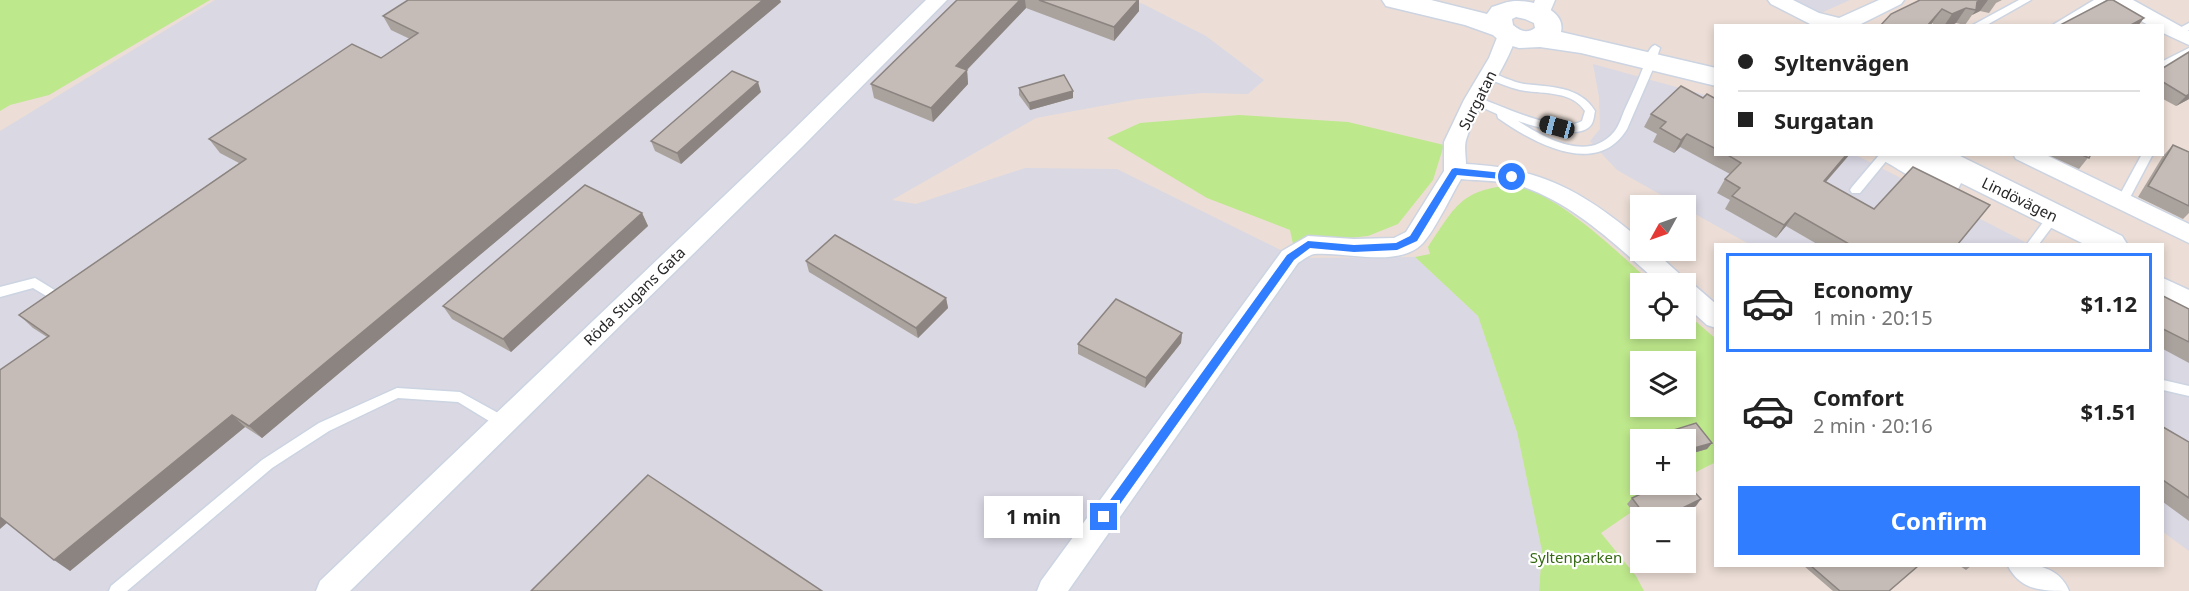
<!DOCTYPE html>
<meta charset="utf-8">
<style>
:root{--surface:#fff;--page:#f6f6f6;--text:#222;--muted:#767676;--line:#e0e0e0;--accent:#307eff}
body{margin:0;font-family:"Noto Sans",sans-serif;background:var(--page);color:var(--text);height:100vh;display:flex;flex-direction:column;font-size:22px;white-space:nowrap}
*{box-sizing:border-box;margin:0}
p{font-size:20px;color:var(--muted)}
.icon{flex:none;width:33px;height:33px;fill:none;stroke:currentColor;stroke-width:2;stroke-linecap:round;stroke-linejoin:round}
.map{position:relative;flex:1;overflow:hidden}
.sheet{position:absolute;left:1714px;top:243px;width:450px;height:324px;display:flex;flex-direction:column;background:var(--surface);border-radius:0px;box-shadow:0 3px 9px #0003}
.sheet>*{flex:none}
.guide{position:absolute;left:1714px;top:24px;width:450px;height:132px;border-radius:0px;box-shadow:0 3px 9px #0003;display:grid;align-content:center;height:132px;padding:0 24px;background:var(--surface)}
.needle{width:39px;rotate:230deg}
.controls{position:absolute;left:1630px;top:195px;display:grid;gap:12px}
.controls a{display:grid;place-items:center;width:66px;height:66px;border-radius:0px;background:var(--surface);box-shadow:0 3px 9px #0003;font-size:30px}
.end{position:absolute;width:27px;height:27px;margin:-14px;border:8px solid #307eff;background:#fff;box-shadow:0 0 0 3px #fff}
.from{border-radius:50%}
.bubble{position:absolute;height:42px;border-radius:0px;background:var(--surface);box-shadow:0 3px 9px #0003;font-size:20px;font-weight:700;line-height:42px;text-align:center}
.car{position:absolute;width:18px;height:36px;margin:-18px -9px;border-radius:8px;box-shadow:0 0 4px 2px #0007;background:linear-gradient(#222 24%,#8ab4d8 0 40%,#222 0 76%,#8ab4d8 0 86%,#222 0)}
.guide b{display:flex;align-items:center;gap:21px;height:57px;font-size:22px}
.guide b+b{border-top:2px solid var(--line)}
.guide i{width:15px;height:15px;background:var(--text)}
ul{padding:10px 0 0;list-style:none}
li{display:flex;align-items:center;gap:18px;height:99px;margin:0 12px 9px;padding:0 12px;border:3px solid transparent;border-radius:0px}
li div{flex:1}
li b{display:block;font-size:22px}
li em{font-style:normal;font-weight:700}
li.active{border-color:var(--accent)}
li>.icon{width:54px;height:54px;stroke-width:1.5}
.cta{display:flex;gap:12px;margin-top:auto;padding:12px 24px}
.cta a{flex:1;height:69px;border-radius:0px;background:var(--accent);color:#fff;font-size:24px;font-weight:700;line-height:69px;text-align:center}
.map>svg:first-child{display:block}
</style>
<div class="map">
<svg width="2189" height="591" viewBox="0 0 2189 591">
<rect width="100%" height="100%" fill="#ecded6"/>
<!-- industrial -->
<g fill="#d9d8e3">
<path d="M215,0H1131L1143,4L1206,36L1264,80L1248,94L1202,93L1139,99L1036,118L892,200L916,204L1025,168L1117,169L1297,258L1415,257L1478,316L1517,432L1542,551L1539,591H0V131Z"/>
<path d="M1766,0H1850L1803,21Z"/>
<path d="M1593,64L1716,98V154L1856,155L2029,244H1749L1686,209V206L1679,205L1617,170L1590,141L1600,129L1599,97Z"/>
<path d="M2163,314L2189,328V551L2163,532Z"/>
</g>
<!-- green -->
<g fill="#bee88c" fill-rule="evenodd">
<path d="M0,0H210L49,95L10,105L0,111Z"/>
<path d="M1239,115L1348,122L1444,145L1433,180L1398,224L1368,236L1293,244L1290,230L1207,198L1107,138L1140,123Z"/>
<path d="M1512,185C1556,191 1619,254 1652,283L1641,284V328H1686V313L1716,339V462L1686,477V440H1641V484L1671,485L1628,505L1633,511L1601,533L1636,576L1644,591H1539L1542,551L1517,432L1478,316L1415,257L1430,254L1428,247C1455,207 1460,190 1512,185ZM1641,362H1686V406H1641Z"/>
</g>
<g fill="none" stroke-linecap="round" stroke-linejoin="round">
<!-- service casing -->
<g stroke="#ccd4e2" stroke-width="3">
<g id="service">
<path d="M2019,0H2031L1985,26H1971Z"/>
<path d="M2094,0H2106L2064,26H2051Z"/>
<path d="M2189,23V30L2177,35L2172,32Z"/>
<path d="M1655,45L1660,48L1653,69L1627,129C1597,179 1532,142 1498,118L1497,114L1470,102L1469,100L1474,96C1498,104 1559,135 1582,121L1585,111C1572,90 1541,94 1520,90C1508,87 1496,82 1484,77L1483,75L1488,72C1500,75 1512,82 1524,84C1550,87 1580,86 1595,111C1594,115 1594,121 1591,125C1580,141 1533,126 1518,121C1545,138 1588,163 1614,132C1620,125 1622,115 1626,107C1632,94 1638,81 1643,68C1646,61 1647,48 1655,45Z"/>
<path d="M2189,48V55L2163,68V61Z"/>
<path d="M1880,154H1892L1860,193H1852L1850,190L1852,187Z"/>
<path d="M2142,154H2153L2126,205H2118L2116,202Z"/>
<path d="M2054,212L2060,216L2039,244H2027L2050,213Z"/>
<path d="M35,278L61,294L63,297L61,300H53L33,288L0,297V287Z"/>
<path d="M2163,380L2189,386V396L2163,390Z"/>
<path d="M397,388L460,392L509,419L511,423L509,427L504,429L499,427L458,402L398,398L329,431L272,468L127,591H109L111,586L262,460L319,423Z"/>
</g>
</g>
<!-- minor casing -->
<g stroke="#ccd4e2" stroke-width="3">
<g id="minor">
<path d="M926,0H947L802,147L350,591H316L320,581L786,137Z"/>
<path d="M1535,0H1555L1547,19H1533L1530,15Z"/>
<path d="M1768,0H1793L1819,13L1839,18L1879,0H1904L1901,4L1857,26H1814L1771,4Z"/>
<path d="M2108,0H2133L2189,31V45L2163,33V26H2150L2111,4Z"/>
<path d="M1507,28L1514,30L1517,34C1505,72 1478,102 1466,140C1464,147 1466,157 1466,164C1542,168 1584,192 1641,240V250H1653L1684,278L1687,283L1694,285L1716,304V328L1707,325L1686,306V284H1660C1618,247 1575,204 1521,186C1502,180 1481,181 1461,179C1451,196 1435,230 1423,243C1399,269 1344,251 1314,254C1309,255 1303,260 1298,263L1068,591H1037L1041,581L1282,251L1308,236L1354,239L1394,238L1406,232L1444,171V142L1464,100L1489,58L1500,30Z"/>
<path d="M2013,154H2044L2189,224V243L2016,159Z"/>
<path d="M2008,566C2032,563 2058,565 2069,591C2043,591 2021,591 2008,566Z"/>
</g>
</g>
<!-- secondary casing -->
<g stroke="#ccd4e2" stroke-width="3">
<g id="secondary">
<path d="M1382,0H1431L1487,14L1492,7C1499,5 1508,1 1515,1C1534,0 1566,10 1561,32L1716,68V86L1581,53L1540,47L1519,48L1502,43L1493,35L1465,25L1386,6ZM1516,17L1525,19L1534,23L1535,28C1527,34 1520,31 1513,25L1512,19Z"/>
<path d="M1880,154H1956L2122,236L2127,244H2084L1961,183L1958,189C1934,196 1905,172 1884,161Z"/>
<path d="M2163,278L2189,290V318L2163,306Z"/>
</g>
</g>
<!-- service -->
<use href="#service" fill="#fff" fill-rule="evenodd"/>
<!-- minor -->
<use href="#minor" fill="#fff" fill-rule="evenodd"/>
<!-- secondary -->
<use href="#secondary" fill="#fff" fill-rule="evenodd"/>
</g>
<!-- wall -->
<g fill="#aaa29d">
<path d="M462,0H780L781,2L262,438L245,427L70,571L47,337L33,328L19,315L239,163L220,153L209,139L381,58L410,39L391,30L383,16Z"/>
<path d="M957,0H1139V11L1114,41L1026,8L967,70L968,84L933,122L874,98L871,84Z"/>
<path d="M1920,0H2002L1996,3L1989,13L1980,11L1972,15L1965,25L1956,23L1950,26H1936L1932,23L1930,26H1880Z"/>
<path d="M2163,68L2189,99L2176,106L2163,99Z"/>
<path d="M1019,88L1073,91V98L1030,110L1019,95Z"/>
<path d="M761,92L681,164L655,151L651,141Z"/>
<path d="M1703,98L1716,99V154H1850L1826,182L1874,209L1958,244H1817L1786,226L1776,238L1725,209L1730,200L1717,193L1725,179L1730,174L1680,147L1674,153L1653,142L1657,134L1644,127L1651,114Z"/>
<path d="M2173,145L2189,152V213L2183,219L2138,197L2163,156Z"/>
<path d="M2046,154H2091L2079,169Z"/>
<path d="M642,213L648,226L511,352L452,319L443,306Z"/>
<path d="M806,261L946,298L948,308L918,338L809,272Z"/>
<path d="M2163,296L2189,309V363L2163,349Z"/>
<path d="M1182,333L1181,343L1145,388L1078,354V344Z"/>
<path d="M2163,427L2189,442V521L2163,502Z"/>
<path d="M1667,432L1712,443L1707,449L1686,455V440H1663L1662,439Z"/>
<path d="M1632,498L1696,506L1670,518H1641V522L1627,504Z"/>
<path d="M1804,566H1918L1889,591H1833Z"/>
<path d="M1960,566H1971L1966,570Z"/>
</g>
<!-- shaded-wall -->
<g fill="#8b8480">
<path d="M763,0H780L781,2L262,438L249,426Z"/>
<path d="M1020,0H1025L1026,8L957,80L956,66Z"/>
<path d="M1138,0H1139V11L1114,41V27Z"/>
<path d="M1982,0H1988L1980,11L1972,15L1976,10L1977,2Z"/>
<path d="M1966,8L1956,23L1950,26H1944L1952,14Z"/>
<path d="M1942,9L1930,26H1927Z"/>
<path d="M2144,18L2138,26H2129Z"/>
<path d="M967,70L968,84L933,122L931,108Z"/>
<path d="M758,82L761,92L681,164L677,153Z"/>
<path d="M1073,91V98L1030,110L1029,103Z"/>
<path d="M2189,94V99L2176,106L2186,96Z"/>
<path d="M1687,134L1680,147L1674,153L1681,140Z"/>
<path d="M1847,154H1850L1815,194L1824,181Z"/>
<path d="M642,213L648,226L511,352L503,339Z"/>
<path d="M1795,213L1786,226L1776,238L1784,225Z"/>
<path d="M946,298L948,308L918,338L916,328Z"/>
<path d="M1182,333L1181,343L1145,388L1146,378Z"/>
<path d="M232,415L245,427L70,571L54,560Z"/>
<path d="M1712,443L1707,449L1686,455V452L1687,450Z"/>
<path d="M1701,499L1696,506L1670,518H1662Z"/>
<path d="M0,517L8,522L0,529Z"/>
</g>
<!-- building -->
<g fill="#c6bcb7" stroke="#8b8480" stroke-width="1.5">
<path d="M408,0H763L249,426L232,415L54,560L0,517V370L49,336L19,315L246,159L209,139L352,44L381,58L418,33L383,16Z"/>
<path d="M957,0H1020L956,66L967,70L931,108L871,84Z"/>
<path d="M1039,0H1138L1114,27Z"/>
<path d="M1920,0H1982L1977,2L1976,10L1966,8L1952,14L1942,9L1927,26H1880L1891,14Z"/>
<path d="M2108,0H2113L2144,18L2129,26H2065L2062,24Z"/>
<path d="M2189,52V94L2186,96L2163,82V68Z"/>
<path d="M732,71L758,82L677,153L651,141Z"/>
<path d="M1064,75L1073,91L1029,103L1019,88Z"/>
<path d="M1681,86L1703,98L1707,94L1716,99V149L1687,134L1681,140L1660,128L1666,122L1651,114Z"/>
<path d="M2173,145L2189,152V206L2148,186Z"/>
<path d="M1726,154H1847L1824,181L1874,209L1913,167L1990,205L1958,244H1849L1795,213L1784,225L1732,196L1740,188L1725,179L1741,163Z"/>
<path d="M2080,154H2091L2089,158Z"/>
<path d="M585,185L642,213L503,339L443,306Z"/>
<path d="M835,235L946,298L916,328L806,261Z"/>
<path d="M2163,296L2189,309V342L2163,329Z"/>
<path d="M1116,299L1182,333L1146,378L1078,344Z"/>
<path d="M1696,423L1712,443L1687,450L1686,449V440H1675L1667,432Z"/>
<path d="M2163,427L2189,442V498L2163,480Z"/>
<path d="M648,475L822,591H531Z"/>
<path d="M1686,483L1701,499L1662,518H1647L1632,498L1662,484H1686Z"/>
<path d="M1811,566H1918L1889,591H1840Z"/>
</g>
<!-- route -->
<path fill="#307eff" d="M1455,168L1512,174L1516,177L1512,180L1457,175L1417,241L1397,250L1354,252L1310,248L1294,260L1108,521H1100V514L1287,255L1308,241L1354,245L1396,243L1410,236L1452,169Z"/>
<g text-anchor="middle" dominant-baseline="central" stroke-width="4.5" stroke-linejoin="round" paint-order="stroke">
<!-- street labels -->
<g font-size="15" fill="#272727" stroke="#fff">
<text transform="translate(1477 100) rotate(-63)">Surgatan</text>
<text transform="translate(2020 199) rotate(26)">Lindövägen</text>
<text transform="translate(634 296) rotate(-44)">Röda Stugans Gata</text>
</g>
<!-- park labels -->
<g font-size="15" fill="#356912" stroke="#fff">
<text x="1576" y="557">Syltenparken</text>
</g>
</g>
</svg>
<div class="controls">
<a><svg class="needle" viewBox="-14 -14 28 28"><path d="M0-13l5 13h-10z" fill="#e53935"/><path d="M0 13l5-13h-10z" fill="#767676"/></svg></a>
<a><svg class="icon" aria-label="locate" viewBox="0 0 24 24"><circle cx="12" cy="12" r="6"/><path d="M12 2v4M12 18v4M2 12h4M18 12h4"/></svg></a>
<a><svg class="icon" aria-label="layers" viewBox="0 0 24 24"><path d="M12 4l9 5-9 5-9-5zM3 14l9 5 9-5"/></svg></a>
<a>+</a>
<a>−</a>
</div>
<i class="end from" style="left:1512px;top:177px"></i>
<i class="end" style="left:1104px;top:517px"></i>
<div class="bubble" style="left:984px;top:496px;width:99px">1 min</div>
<i class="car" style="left:1557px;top:127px;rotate:285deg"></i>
<div class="guide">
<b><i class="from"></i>Syltenvägen</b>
<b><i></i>Surgatan</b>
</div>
<section class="sheet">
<ul>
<li class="active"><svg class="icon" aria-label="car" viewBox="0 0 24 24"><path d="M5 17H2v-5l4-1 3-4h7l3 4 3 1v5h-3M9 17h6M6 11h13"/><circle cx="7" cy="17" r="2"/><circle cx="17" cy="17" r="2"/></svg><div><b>Economy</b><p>1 min · 20:15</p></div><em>$1.12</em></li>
<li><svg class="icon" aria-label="car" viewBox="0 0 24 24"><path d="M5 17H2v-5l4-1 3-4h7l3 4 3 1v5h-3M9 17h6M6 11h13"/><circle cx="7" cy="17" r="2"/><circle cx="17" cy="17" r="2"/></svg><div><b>Comfort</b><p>2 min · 20:16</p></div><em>$1.51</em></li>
</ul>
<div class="cta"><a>Confirm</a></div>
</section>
</div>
